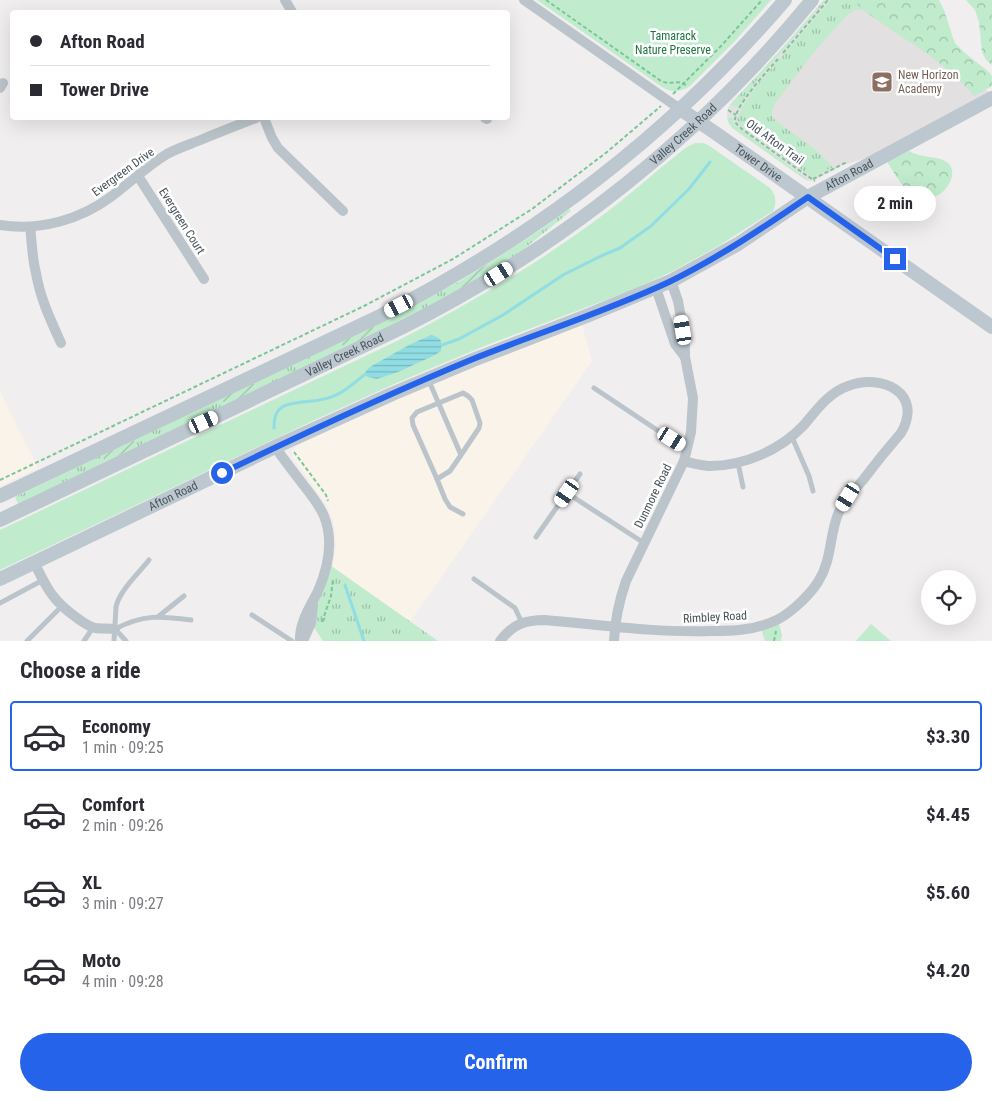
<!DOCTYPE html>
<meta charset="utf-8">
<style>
:root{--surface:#fff;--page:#f2f2f3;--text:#2b2b33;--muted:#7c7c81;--line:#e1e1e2;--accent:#2563eb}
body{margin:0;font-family:"Roboto Condensed",sans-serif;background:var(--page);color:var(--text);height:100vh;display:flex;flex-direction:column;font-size:19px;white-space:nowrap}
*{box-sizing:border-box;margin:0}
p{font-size:16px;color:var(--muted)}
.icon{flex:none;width:28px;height:28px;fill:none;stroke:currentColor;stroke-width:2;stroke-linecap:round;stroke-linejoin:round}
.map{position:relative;height:641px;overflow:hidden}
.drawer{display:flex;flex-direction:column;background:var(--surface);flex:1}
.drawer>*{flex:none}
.guide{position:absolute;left:10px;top:10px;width:500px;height:110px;border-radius:5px;box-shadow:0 5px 20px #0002;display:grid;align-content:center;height:110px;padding:0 20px;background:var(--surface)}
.controls{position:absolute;left:921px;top:570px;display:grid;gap:10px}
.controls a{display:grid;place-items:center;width:55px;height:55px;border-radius:50%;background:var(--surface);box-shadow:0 5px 20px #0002;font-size:25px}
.end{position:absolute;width:22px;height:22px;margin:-11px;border:6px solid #2563eb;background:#fff;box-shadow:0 0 0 2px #fff}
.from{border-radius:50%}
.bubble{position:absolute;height:35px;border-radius:18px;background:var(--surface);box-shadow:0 5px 20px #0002;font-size:16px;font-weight:700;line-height:35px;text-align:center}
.car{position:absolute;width:15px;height:30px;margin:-15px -8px;border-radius:6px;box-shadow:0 0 4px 1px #0007;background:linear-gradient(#fff 24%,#345 0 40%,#fff 0 76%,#345 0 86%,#fff 0)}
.guide b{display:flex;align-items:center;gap:18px;height:48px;font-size:19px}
.guide b+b{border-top:1px solid var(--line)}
.guide i{width:12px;height:12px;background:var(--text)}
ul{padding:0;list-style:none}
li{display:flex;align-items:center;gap:15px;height:70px;margin:0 10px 8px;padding:0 10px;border:2px solid transparent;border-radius:5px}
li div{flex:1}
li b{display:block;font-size:19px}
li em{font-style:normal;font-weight:700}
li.selected{border-color:var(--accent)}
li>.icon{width:45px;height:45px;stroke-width:1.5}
h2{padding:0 20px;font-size:22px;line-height:60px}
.cta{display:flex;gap:10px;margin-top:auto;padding:10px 20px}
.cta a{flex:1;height:58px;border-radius:30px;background:var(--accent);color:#fff;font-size:20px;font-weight:700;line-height:58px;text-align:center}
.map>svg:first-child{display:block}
</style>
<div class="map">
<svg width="992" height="641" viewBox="0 0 992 641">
<defs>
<pattern id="grass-tufts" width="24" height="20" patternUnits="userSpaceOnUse" patternTransform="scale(1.25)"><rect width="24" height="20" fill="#c0ebcc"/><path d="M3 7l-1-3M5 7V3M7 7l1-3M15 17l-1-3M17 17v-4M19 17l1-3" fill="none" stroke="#9ec1a9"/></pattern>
<pattern id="forest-crowns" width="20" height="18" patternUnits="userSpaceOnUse" patternTransform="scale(1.25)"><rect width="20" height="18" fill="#c0ebcc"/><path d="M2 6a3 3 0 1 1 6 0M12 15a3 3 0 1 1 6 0" fill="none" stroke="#9ec1a9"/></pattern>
<pattern id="garden-furrows" width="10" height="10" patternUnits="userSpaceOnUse" patternTransform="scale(1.25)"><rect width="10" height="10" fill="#c0ebcc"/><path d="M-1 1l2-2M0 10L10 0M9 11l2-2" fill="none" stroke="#9ec1a9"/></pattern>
<pattern id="water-rules" width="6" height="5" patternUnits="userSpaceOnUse" patternTransform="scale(1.25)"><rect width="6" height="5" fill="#91dde4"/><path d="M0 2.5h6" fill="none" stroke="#78b6bc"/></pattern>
</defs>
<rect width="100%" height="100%" fill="#f1eeef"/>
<!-- commercial -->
<g fill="#faf3e9">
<path d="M582,325L592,361L410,622L334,568L332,571L336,546L335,531L333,520L326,504L293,458L292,451L296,446L373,410L468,369Z"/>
<path d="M0,391L38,468L0,486Z"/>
</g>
<!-- education -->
<path fill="#e2e0e0" d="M824,0H858L989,92L869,157L841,166L815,180L811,181L806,180L732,128L728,120L727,114L728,108L732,102L777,55Z"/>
<!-- grass -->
<g fill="url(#grass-tufts)">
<path d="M824,0H826L757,80L738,107L730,105L785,45Z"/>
<path d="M831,0H857L860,8L863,10L855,9L846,16L809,58L783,93L775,103L772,111V116L775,120L816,150L833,167L815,176L812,177L740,125L737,120L744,104L759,83Z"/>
<path d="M727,118H733V123L736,126L809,181L803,178L734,129L729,124Z"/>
<path d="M569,209L571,211L519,253L493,270L489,263L537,232Z"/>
<path d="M458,282L462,288L415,314L376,333L373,326L411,307Z"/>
<path d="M341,342L344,349L257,390L254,383Z"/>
<path d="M221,398L225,405L137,447L134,440Z"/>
<path d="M102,455L105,462L18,504L15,497Z"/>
<path d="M327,563L438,641H323L311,623Z"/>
</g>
<!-- forest -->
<g fill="url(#forest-crowns)">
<path d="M857,0H939L944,10L953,38L955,43L965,53L989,72L992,76V86L974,96C968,88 961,82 955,76C927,50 893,33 863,10L858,5Z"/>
<path d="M966,0H992V65L986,60L982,52L979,22L975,10Z"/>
<path d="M909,151C922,159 941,155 949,164C957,173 949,188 940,194C933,198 921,199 914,195C902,189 895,173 887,162Z"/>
</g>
<!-- park -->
<g fill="#c0ebcc">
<path d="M537,0H771L735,41L690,86C681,92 671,93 662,87Z"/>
<path d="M695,143H703L708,145L770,188C776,195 777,203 773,211L720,245L673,271L632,290L482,347L394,384L306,424L0,570V530L399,340C472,303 542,261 607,212C635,191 660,167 687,147Z"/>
<path d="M778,620L782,635L781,641H765L760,626Z"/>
<path d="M871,624L891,641H856Z"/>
</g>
<!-- garden -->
<g fill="url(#garden-furrows)">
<path d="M489,263L493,270L462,288L458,282Z"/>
<path d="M373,326L376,333L344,349L341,342Z"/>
<path d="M254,383L257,390L225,405L221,398Z"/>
<path d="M134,440L137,447L105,462L102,455Z"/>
</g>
<!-- water -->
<path fill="url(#water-rules)" d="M431,335C442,338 442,341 441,351L435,355L398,372L377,379L368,377L364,375L366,371L370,367L409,345Z"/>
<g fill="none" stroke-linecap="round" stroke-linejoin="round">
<!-- stream -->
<g stroke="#91dde4" stroke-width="3">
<path d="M442,345L459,339L503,315L563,275L601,256L620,248L651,226L689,189L710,162"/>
<path d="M274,428C273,401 292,404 312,401C317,401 323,399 328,398C342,394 353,384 364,375"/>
<path d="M345,585L364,641"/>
</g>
<!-- path -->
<g stroke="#7bc699" stroke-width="2" stroke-dasharray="4 2.5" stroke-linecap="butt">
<path d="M546,0L661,81C672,86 676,78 687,86"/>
<path d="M783,53L828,0"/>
<path d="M778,59C768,70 735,106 735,120C735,124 739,126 742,129L803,173L815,181"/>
<path d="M673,94L722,45L762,0"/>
<path d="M728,110L736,115"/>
<path d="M813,179L847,162"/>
<path d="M294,452L326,495L328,501"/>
<path d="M0,480L364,306L453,259L532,209L607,152L661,106"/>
<path d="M322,622L331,596L333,579"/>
<path d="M774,641L776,631"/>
</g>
<!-- lane -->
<g stroke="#bbc4ca" stroke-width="5">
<path d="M429,381L461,455L450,471L437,479L413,425L412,418L417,412L463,393L468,396L472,400L480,423L479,428L461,455"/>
<path d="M594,388L687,450"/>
<path d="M792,437L809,476L813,491"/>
<path d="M738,463L743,487"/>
<path d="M437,479L445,499L450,507L463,514"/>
<path d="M567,493L644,543"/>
<path d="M536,537L580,474"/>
<path d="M474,579L515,608L522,623"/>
<path d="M0,603L43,580"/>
<path d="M252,615L292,641"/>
<path d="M159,616L184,596"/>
<path d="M115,629C144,614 160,616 191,620"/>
<path d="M115,629L126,641"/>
<path d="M27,641L62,606"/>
<path d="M84,641L90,632L92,627"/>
<path d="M114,641L116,607C119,591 139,573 149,560"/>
</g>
<!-- street -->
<g stroke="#bbc4ca" stroke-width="10">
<path d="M285,0L292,12"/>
<path d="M524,0L680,109"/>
<path d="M0,88L3,83"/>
<path d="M264,118L272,138L278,148L343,211"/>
<path d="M485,118L487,119"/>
<path d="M138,176L204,279"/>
<path d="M0,225C40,231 80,220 112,196C131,182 147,166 167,154C178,148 191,144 203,139C220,132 238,125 256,118"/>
<path d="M30,227C32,242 32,258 36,273C40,298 51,321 61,343"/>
<path d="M656,288L675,344L685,357"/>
<path d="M275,447C285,461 295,474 305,487C312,496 320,506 324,516C334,541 328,568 318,591C310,607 299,623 300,641"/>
<path d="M34,562C47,589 53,601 77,618C83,622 88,626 95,628C101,629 108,628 115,629"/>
<path d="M303,641L311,623L313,605"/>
<path d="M500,641C513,624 525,620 545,620C601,625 657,633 712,631C733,631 753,630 772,622C787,617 809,596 818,582C832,560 829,537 838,514C844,501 854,490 863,480C875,464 888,448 901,433C924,393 882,373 848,386C828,393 816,411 803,426C780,450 744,466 710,466C702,466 692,463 684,461"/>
<path d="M614,641C615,620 619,601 626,581L684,461L691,432L693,398L685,357V342L681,318L678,301L671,281"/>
</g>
<!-- secondary -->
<g stroke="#bcc7cf" stroke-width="14">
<path id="s1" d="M680,109L714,132L992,327"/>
<path d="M0,496L380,316C537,236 670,134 785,0"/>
<path id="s2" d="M0,520L403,327C560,248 701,136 812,0"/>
<path id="s3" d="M0,579L275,447L392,394L473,360L589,315L671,281L738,244L808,197L992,98"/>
</g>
</g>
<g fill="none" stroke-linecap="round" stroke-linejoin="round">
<!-- route -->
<path stroke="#2563eb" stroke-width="6" d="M222,473C305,433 388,394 473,359C538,333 605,312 669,282C718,258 763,228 808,197L895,259"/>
</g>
<!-- icons -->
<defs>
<g id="school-square" transform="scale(1.125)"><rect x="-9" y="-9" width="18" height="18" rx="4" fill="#8d6e63" stroke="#fff"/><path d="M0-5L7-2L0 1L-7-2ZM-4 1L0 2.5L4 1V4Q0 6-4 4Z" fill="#fff"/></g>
</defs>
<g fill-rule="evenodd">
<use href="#school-square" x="882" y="82"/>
</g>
<g text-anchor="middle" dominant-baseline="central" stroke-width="5" stroke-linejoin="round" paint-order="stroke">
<!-- park labels -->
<g font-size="12" fill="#1e7640" stroke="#fff">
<text x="673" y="36">Tamarack<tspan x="673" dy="14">Nature Preserve</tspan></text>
</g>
<!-- education labels -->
<g font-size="12" fill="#785e54" stroke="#fff" text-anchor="start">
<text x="898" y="75">New Horizon<tspan x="898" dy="14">Academy</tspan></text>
</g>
<!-- street labels -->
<g font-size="12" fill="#48545a" stroke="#fff">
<text stroke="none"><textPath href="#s2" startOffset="788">Valley Creek Road</textPath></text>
<text transform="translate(775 142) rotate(36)">Old Afton Trail</text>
<text stroke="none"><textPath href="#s1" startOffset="95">Tower Drive</textPath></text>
<text transform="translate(123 172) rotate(-36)">Evergreen Drive</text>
<text stroke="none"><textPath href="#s3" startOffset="942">Afton Road</textPath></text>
<text transform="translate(182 221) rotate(58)">Evergreen Court</text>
<text stroke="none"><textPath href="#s2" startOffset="382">Valley Creek Road</textPath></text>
<text stroke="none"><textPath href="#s3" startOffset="192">Afton Road</textPath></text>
<text transform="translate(653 496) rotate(-64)">Dunmore Road</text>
<text transform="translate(715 617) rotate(-3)">Rimbley Road</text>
</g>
</g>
</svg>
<div class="controls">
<a><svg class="icon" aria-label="locate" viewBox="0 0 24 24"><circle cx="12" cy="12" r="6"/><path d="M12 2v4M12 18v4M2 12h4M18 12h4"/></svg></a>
</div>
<i class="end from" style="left:222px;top:473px"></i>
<i class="end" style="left:895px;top:259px"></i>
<div class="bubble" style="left:854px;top:186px;width:82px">2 min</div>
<i class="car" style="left:499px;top:274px;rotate:58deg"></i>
<i class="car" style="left:399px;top:306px;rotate:243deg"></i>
<i class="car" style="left:683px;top:330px;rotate:351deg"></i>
<i class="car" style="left:204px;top:422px;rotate:65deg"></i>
<i class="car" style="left:672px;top:439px;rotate:123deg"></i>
<i class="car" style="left:567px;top:493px;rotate:215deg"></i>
<i class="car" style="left:848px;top:497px;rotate:212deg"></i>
<div class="guide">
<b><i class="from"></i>Afton Road</b>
<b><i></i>Tower Drive</b>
</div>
</div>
<section class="drawer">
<h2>Choose a ride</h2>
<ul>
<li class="selected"><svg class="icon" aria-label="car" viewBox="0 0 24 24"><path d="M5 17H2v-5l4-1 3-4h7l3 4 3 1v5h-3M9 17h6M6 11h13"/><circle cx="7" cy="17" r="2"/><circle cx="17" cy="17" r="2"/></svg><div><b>Economy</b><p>1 min · 09:25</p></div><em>$3.30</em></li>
<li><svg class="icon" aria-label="car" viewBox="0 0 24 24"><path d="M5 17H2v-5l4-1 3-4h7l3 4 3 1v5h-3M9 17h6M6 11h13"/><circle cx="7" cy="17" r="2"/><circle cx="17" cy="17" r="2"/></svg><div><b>Comfort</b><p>2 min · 09:26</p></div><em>$4.45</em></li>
<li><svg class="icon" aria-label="car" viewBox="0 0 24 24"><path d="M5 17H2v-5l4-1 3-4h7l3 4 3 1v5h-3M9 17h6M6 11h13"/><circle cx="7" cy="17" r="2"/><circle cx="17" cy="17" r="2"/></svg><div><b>XL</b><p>3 min · 09:27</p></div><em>$5.60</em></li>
<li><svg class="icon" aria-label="car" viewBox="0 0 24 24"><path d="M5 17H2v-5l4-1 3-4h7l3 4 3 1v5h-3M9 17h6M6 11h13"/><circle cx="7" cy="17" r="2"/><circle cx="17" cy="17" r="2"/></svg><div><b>Moto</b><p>4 min · 09:28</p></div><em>$4.20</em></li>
</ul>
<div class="cta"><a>Confirm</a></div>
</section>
